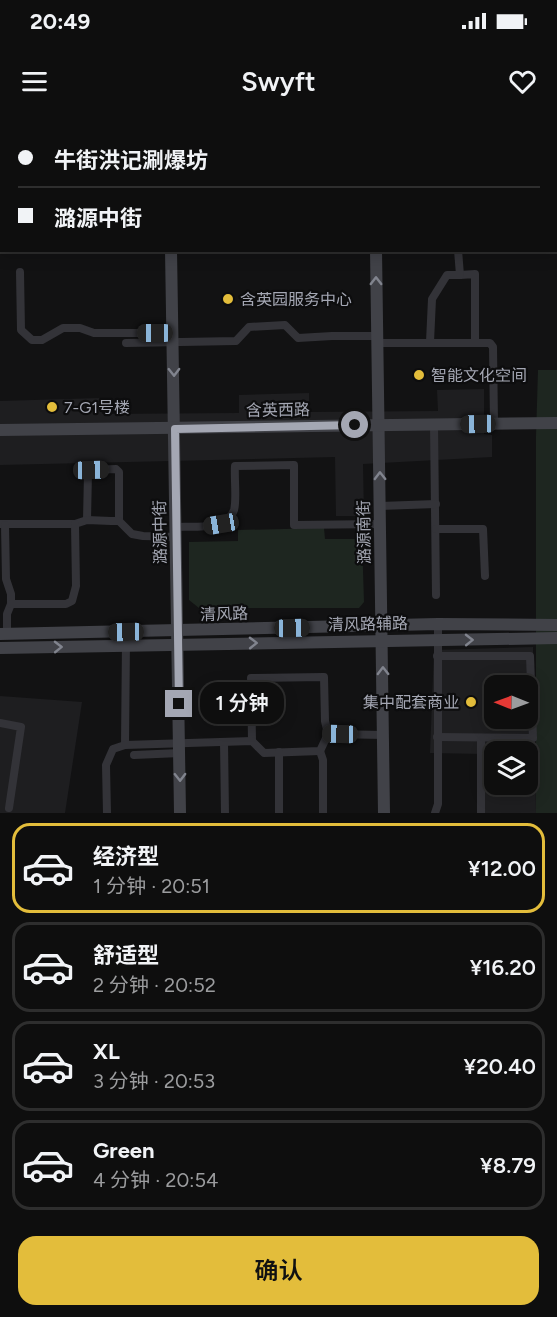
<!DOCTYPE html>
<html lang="zh">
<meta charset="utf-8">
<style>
:root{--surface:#0e0e0e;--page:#171717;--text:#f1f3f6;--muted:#9b9c9e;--line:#2e2e2e;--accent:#e3bd3b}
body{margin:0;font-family:Figtree,"Noto Sans SC",sans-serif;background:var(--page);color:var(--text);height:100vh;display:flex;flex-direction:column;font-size:22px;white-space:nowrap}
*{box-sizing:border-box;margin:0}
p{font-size:20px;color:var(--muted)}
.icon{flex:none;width:33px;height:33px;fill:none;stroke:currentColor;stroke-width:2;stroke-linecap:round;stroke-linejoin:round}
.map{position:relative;height:693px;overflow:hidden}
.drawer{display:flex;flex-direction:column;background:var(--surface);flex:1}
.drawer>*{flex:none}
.guide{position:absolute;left:0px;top:0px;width:558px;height:132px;box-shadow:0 3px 15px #0003,0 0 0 2px var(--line);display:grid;align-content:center;height:132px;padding:0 18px;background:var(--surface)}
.needle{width:39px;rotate:271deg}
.tools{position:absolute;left:484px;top:555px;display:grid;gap:12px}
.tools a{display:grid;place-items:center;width:54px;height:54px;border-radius:12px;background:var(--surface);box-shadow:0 3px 15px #0003,0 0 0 2px var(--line);font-size:30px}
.end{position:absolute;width:27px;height:27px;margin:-14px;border:8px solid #a4a7b3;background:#111;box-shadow:0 0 0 3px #111}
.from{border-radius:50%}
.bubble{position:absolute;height:42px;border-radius:18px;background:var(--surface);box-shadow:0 3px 15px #0003,0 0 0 2px var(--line);font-size:20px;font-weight:600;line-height:42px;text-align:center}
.car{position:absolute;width:18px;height:36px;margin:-18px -9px;border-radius:8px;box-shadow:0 0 4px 2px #0007;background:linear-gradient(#222 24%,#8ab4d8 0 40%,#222 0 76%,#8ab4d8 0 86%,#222 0)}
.guide b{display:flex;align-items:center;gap:21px;height:57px;font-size:22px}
.guide b+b{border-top:2px solid var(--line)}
.guide i{width:15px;height:15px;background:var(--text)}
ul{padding:10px 0 0;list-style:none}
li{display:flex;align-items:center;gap:18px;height:90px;margin:0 12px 9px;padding:0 6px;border:3px solid var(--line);border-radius:18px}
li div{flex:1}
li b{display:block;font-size:22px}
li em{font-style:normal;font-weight:600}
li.current{border-color:var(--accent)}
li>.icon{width:54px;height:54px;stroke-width:1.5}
.action{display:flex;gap:12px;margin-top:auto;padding:12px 18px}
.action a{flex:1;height:69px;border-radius:18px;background:var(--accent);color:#111;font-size:24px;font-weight:600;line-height:69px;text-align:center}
.status{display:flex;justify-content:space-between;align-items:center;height:42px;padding:0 30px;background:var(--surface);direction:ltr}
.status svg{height:16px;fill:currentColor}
header{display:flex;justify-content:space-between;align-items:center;height:78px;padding:0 18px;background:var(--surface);font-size:27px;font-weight:600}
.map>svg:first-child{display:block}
</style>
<div class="status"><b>20:49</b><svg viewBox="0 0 49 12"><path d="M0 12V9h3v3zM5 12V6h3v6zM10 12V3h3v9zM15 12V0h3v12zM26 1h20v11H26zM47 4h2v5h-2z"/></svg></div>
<header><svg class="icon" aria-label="menu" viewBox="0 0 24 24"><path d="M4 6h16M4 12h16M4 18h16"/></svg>Swyft<svg class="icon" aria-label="heart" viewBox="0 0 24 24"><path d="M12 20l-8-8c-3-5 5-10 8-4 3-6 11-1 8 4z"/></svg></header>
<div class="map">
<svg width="557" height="693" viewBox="0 0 557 693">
<rect width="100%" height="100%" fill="#121213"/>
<!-- built -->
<g fill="#1e1e20" fill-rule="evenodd">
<path d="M29,0H147L28,1Z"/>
<path d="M484,269V314L492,315V337L363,344L364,396H336L335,337L0,345V281L101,278L102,294L239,293V275L309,273V292L438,291L437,270Z"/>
<path d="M533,527L536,693H485L484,634L430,633L434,530ZM495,566H528V598H495ZM495,632H528V664H495Z"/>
<path d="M0,576L82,582L65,693H0Z"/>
</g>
<!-- park -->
<g fill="#1e2620">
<path d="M538,250H557V693H536V317Z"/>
<path d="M324,408L325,419H362L364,482L359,488H199L189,480V422L238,421V410Z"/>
</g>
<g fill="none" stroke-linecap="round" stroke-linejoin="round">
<!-- street -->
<g stroke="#333338" stroke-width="8">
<path d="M210,0V2"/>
<path d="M393,0V2"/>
<path d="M449,0V2"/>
<path d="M259,2V0"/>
<path d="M20,152L21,210L32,220H42L63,208H80L94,213H173"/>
<path d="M460,155L475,154V222"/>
<path d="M430,222L432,179L447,155H460L458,130"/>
<path d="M126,223L236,221L249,207L285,205L298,218L332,216H376"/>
<path d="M376,223H490L493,227L494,303"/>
<path d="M434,304L436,475"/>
<path d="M380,386L436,384"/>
<path d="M87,400L88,353L91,350L116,349L119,352V401"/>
<path d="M0,404H75L87,400L111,401H119L132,414L143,416L177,417"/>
<path d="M5,405L6,459L11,474V484L7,494V514"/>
<path d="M177,407C193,406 227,411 234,390C237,380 234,358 235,346L294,345V405L381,404"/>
<path d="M436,409H483L485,456"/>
<path d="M11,484H66L72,481L76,466L75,404"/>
<path d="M437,536H530L533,618L437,617"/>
<path d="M0,603L21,607L9,688"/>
<path d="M481,618V693"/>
<path d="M252,621L251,558L324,557L325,601L328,614"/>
<path d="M224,622L225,693"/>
<path d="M125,625L126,520"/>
<path d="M320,631L323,640V693"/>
<path d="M134,635L180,633"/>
<path d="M107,693L106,645L113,629L125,625L252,621L264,633L320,631L328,614L384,615"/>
<path d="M279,693V632"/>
<path d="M435,693L438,684V504"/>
</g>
<!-- secondary -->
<g stroke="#414248" stroke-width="12">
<path d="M169,0V2"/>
<path d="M373,0V2"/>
<path d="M21,2V0"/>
<path d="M0,58H2"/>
<path d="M556,119H557"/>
<path d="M0,120L2,112"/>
<path d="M171,130L180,693"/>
<path d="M376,130L384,693"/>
<path d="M0,310L557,303"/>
<path d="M0,514L438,504L557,505"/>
<path d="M0,528L557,518"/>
</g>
<!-- primary -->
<g stroke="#4f5057" stroke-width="14">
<path d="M6,2V0"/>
<path d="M0,37L2,26"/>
</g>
</g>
<!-- one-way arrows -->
<defs><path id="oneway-chevron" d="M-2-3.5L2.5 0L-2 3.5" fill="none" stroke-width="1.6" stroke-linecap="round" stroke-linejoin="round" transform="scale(1.5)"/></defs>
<g stroke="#81848e">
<use href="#oneway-chevron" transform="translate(376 161) rotate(-90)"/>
<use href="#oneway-chevron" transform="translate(174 252) rotate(89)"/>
<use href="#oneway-chevron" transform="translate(380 356) rotate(-91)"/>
<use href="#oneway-chevron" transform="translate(469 520) rotate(-1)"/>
<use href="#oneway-chevron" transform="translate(253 523) rotate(-1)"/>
<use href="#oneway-chevron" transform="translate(58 527) rotate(-1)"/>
<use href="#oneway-chevron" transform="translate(383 551) rotate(-91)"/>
<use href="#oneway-chevron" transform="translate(180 657) rotate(89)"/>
</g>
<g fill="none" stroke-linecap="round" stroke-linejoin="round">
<!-- route -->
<path stroke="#a4a7b3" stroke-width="8" d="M179,584L175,309L355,305"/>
</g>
<!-- markers -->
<g fill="#e3bd3b" stroke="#0d0d0e" stroke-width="2">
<circle cx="228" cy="179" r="6"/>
<circle cx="419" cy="255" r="6"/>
<circle cx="52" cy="287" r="6"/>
<circle cx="471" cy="582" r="6"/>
</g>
<g text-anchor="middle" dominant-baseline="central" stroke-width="4.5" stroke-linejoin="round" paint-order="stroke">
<!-- poi labels -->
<g font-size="16" fill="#a4a7b3" stroke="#0d0d0e" text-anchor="start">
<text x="240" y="179">含英园服务中心</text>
<text x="431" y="255">智能文化空间</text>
<text x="64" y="287">7-G1号楼</text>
<text x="459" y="582" text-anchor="end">集中配套商业</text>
</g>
<!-- street labels -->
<g font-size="16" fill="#a4a7b3" stroke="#0d0d0e">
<text transform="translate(278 290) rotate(-1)">含英西路</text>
<text transform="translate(160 412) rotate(-91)">潞源中街</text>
<text transform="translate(364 412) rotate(-91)">潞源南街</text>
<text transform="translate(224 494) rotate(-2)">清风路</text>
<text transform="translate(368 504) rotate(-1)">清风路辅路</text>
</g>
</g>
</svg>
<div class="tools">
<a><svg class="needle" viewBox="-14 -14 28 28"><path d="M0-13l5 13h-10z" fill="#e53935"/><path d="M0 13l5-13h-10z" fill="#9b9c9e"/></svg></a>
<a><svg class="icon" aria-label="layers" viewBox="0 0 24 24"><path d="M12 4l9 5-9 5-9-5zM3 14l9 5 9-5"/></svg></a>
</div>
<i class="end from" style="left:355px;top:305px"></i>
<i class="end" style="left:179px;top:584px"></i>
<div class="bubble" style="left:200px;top:562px;width:84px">1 分钟</div>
<i class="car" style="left:155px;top:213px;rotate:270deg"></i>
<i class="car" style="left:478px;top:304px;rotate:269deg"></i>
<i class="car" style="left:91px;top:350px;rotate:89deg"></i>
<i class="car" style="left:221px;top:404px;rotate:260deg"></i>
<i class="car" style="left:292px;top:508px;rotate:89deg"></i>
<i class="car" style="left:126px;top:512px;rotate:269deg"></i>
<i class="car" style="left:340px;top:614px;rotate:271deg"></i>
<div class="guide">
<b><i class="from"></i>牛街洪记涮爆坊</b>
<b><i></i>潞源中街</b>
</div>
</div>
<section class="drawer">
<ul>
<li class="current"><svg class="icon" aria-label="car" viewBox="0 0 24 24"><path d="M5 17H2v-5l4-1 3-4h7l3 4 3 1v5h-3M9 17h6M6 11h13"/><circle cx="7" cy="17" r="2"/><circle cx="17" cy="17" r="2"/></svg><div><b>经济型</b><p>1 分钟 · 20:51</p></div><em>¥12.00</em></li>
<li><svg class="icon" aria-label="car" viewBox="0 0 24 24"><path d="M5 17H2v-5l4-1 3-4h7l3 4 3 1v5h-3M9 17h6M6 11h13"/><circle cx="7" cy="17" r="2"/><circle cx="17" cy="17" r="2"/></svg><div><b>舒适型</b><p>2 分钟 · 20:52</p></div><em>¥16.20</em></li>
<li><svg class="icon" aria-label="car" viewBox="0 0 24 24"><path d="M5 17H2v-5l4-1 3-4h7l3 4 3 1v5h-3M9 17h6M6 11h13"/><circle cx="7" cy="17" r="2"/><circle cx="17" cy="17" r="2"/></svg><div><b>XL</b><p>3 分钟 · 20:53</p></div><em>¥20.40</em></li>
<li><svg class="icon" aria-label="car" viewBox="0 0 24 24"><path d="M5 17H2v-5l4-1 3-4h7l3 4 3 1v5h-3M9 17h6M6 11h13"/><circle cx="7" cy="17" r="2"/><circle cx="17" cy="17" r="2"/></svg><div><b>Green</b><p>4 分钟 · 20:54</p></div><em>¥8.79</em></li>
</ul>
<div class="action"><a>确认</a></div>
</section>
